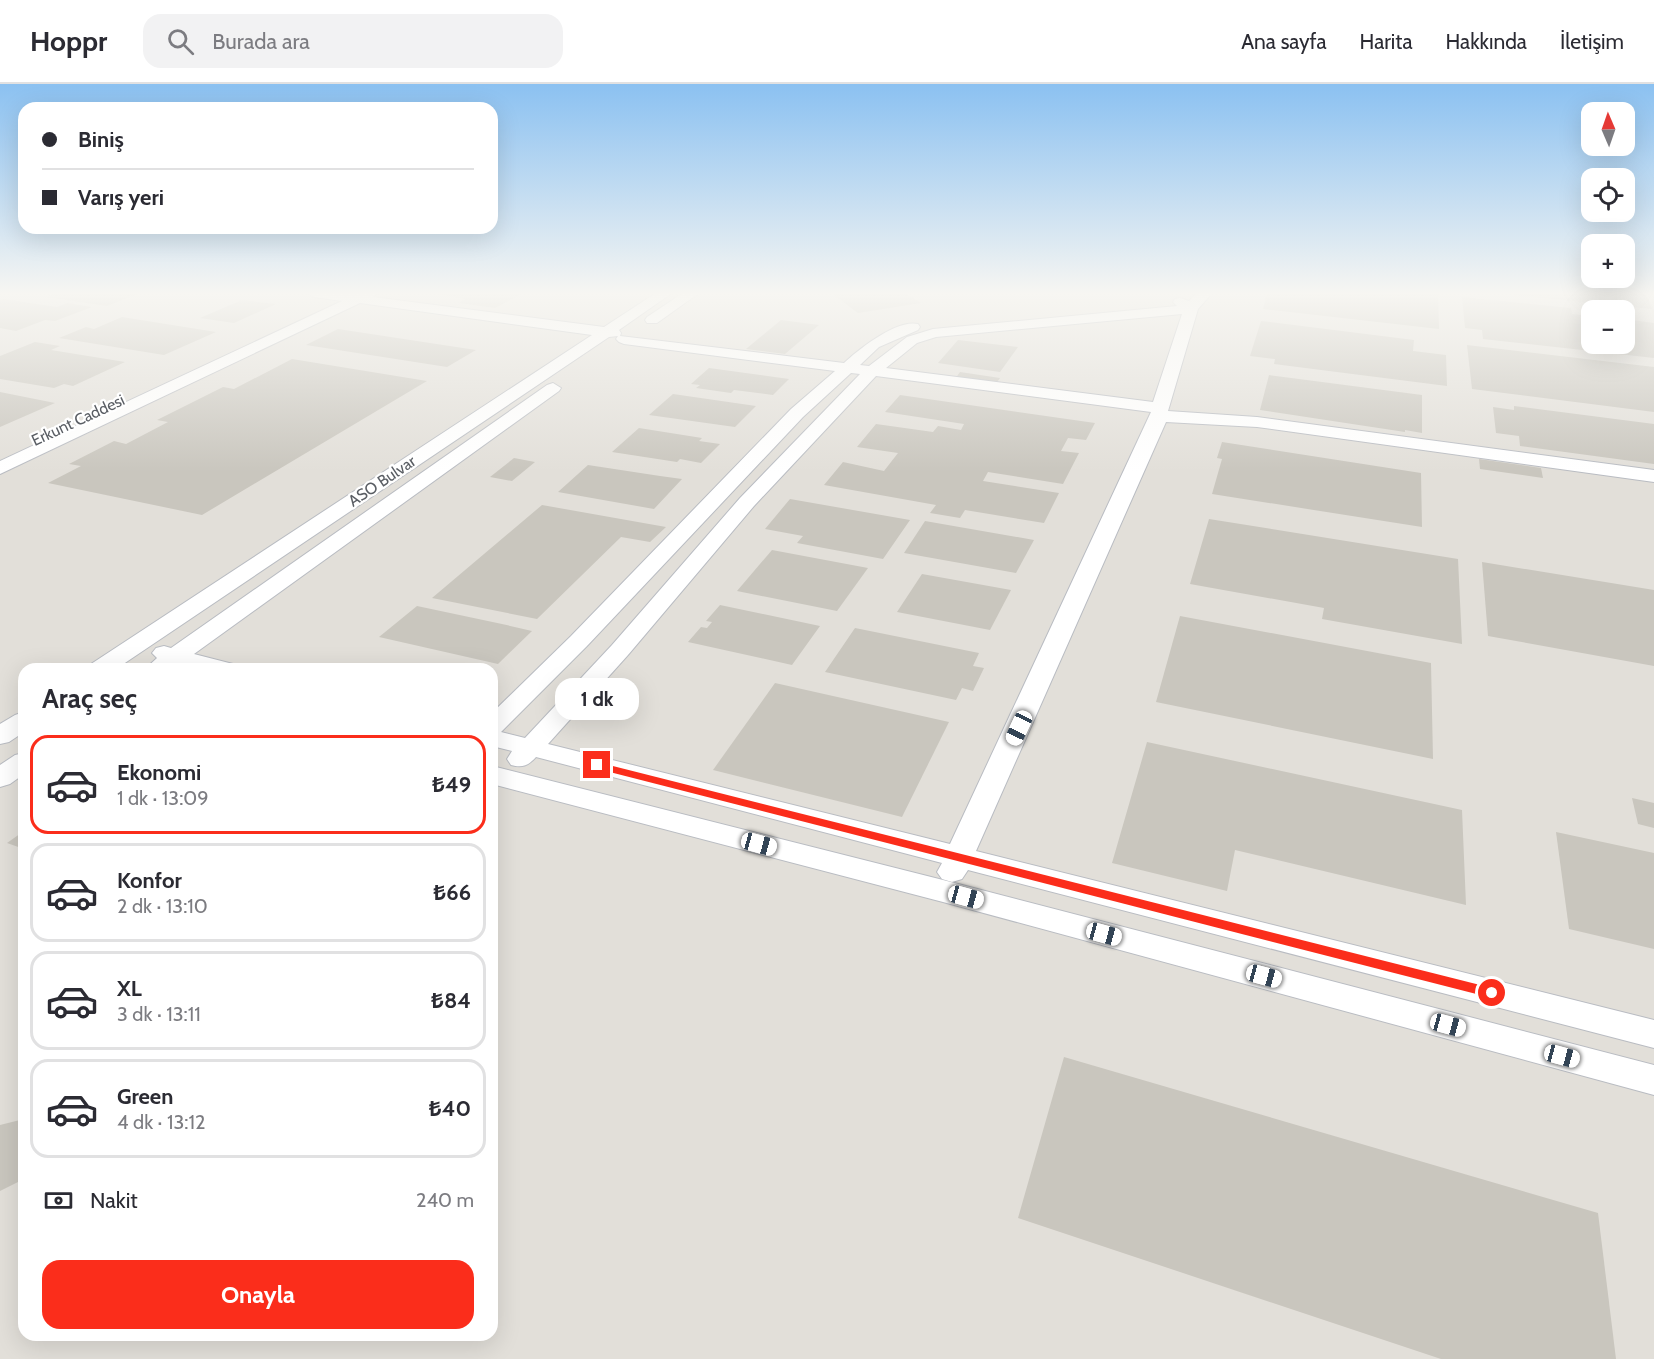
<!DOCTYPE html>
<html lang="tr">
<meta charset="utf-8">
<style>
:root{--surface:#fff;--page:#f2f2f3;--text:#2b2b33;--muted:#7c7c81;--line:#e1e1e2;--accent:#fb2d1b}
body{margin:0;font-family:Cabin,sans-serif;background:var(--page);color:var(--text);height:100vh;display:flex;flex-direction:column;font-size:22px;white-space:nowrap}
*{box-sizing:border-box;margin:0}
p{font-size:20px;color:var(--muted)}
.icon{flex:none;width:33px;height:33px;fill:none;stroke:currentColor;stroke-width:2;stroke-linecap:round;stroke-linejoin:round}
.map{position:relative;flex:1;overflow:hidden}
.side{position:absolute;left:18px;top:579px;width:480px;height:678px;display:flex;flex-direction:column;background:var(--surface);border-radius:18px;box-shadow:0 6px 24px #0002}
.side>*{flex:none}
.top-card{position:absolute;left:18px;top:18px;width:480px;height:132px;border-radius:18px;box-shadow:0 6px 24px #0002;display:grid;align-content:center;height:132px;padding:0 24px;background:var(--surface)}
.needle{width:39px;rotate:358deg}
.tools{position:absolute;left:1581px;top:18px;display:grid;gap:12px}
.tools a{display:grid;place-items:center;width:54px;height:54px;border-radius:12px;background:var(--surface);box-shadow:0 6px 24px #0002;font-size:30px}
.end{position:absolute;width:27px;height:27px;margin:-14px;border:8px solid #fb2d1b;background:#fff;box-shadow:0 0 0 3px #fff}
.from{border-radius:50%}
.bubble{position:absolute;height:42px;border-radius:18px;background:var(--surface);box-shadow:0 6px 24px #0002;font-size:20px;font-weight:700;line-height:42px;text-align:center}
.car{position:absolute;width:18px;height:36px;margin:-18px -9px;border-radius:8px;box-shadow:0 0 4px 2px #0007;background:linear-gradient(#fff 24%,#345 0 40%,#fff 0 76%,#345 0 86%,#fff 0)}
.top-card b{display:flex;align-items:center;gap:21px;height:57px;font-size:22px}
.top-card b+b{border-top:2px solid var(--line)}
.top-card i{width:15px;height:15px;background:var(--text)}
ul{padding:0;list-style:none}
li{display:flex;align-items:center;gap:18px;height:99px;margin:0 12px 9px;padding:0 12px;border:3px solid var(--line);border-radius:18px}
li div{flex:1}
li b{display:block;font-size:22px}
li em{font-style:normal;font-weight:700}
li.on{border-color:var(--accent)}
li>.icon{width:54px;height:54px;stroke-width:1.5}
h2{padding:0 24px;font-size:27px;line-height:72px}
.pay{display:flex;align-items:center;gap:15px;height:66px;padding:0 24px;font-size:22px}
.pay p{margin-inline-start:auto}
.primary-button{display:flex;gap:12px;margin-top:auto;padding:12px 24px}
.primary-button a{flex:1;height:69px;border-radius:18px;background:var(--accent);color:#fff;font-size:24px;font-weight:700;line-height:69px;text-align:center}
header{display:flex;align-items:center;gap:36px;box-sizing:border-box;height:84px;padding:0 30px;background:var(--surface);border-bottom:2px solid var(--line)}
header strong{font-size:28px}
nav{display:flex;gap:33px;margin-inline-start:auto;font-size:21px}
.search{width:420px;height:54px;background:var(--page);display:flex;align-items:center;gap:15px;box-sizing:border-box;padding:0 21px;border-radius:18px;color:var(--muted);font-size:22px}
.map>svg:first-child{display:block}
</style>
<header>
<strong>Hoppr</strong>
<div class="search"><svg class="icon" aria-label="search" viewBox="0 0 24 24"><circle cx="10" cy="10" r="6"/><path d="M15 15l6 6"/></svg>Burada ara</div>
<nav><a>Ana sayfa</a><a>Harita</a><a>Hakkında</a><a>İletişim</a></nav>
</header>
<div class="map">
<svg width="1654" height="1275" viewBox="0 0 1654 1275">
<rect width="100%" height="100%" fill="#eeece1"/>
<!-- industrial -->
<path fill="#e2dfd9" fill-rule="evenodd" d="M0,209H1654V1275H0ZM1592,226H1624V260H1592ZM24,585H492V1251H24Z"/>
<!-- building -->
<g fill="#c9c6be">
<path d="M56,209H140L107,222L46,213Z"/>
<path d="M432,209H523L495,224L459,219L465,215Z"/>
<path d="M831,209H905L921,219L858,229Z"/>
<path d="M1267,209H1438L1439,245L1263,225Z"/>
<path d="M1513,209H1645L1652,225L1513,211Z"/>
<path d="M1462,213L1571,224L1572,230L1592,232V260H1624V235L1654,239V274L1483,255L1482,246L1465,244Z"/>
<path d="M3,215L57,223L67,219L92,223L55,237L45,236L16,247L0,244V216Z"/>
<path d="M242,216L276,220L234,239L200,234Z"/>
<path d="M122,233L216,248L164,271L59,254L86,243L94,245Z"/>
<path d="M781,236L819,241L785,270L746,265Z"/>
<path d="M1261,237L1414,256L1413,267L1446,271L1447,302L1274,280L1275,275L1250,272Z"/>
<path d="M338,245L476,266L447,283L306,261Z"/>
<path d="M958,256L1018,263L1000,288L938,279Z"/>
<path d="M35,258L60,262L51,266L125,278L73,302L64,300L54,304L0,295V272Z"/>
<path d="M1467,261L1654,283V328L1472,305Z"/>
<path d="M292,275L427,297L202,431L48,399L81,382L69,380L114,357L126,360L168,338L157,336L223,303L234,305Z"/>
<path d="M709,284L789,295L773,311L734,306L731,309L696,304L700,301L691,300Z"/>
<path d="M960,288L1000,294L995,301L955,295Z"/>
<path d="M1269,291L1422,311V349L1405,346V348L1260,326Z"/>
<path d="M0,308L55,319L0,343Z"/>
<path d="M673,310L756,322L735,343L649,331Z"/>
<path d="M900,311L1095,339L1086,356L1068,354L1061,367L1079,369L1063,400L988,388L983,397L1059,409L1044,439L965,426L960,434L930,429L936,421L824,401L843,378L884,387L898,369L857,363L876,340L933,348L938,342L961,346L964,340L885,328Z"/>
<path d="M1514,322L1654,340V380L1520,362L1519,352L1496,349L1493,323L1514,326Z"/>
<path d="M639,344L702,354L699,357L720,360L701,379L680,375L677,378L612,368Z"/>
<path d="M1222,358L1421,389L1422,443L1212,410L1222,375L1217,374Z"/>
<path d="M514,374L535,378L512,397L490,393Z"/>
<path d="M1479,375L1541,384L1543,394L1480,385Z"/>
<path d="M588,381L660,392L682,395L654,425L558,408Z"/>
<path d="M790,415L910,436L883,475L797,459L803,452L765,445Z"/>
<path d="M542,421L666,443L650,458L621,453L537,535L432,514Z"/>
<path d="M1209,435L1458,475L1462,560L1322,535L1324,524L1190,500Z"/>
<path d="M925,437L1034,456L1016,489L904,469Z"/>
<path d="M772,466L868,484L837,527L737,507Z"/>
<path d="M1482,478L1654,506V582L1488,552Z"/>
<path d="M922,490L1011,506L990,546L897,528Z"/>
<path d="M720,521L820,542L792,581L688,558L701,543L707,544L712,538L706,537Z"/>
<path d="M417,522L502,540L532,547L498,580L379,553Z"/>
<path d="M1180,532L1431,579L1433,675L1156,618Z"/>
<path d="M855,544L979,569L973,582L984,584L973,607L962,604L956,616L825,588Z"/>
<path d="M775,599L949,638L902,733L713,686Z"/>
<path d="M1147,658L1462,726L1466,821L1235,766L1227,807L1112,779Z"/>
<path d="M1632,714L1654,719V744L1638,740Z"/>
<path d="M24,747V765L7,759Z"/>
<path d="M1556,748L1654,769V865L1569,845Z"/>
<path d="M1064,973L1598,1129L1616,1275H1441L1018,1134Z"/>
<path d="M24,1035V1095L0,1107V1041Z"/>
</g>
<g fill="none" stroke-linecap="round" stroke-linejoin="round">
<!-- minor casing -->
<g stroke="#b9bcc2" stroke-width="2">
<g id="minor">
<path d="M307,209H377L373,213L604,243L656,209H672L619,246L621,249L620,252L844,279C859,265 897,235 918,240L920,243L918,246L879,263L860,281L869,282L907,253L933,245L1177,222L1173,218L1175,215L1180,214L1189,217L1197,209H1212L1198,225L1168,327L1257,333L1654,386V398L1257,343L1166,338L976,767L1654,936V964L968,786L962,795L952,798L942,795L937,788L942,779L536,673C528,682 522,684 511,681L507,675L512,667L492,662V629L571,552L791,325L835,287L624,260L619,258L616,255L618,252L609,253L116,585H88L91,580L592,251L360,219L0,390V377L342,217L314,213ZM1182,230L1153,318L886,284L917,259L936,253ZM851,289L860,290L740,414L612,561L525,654L501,648L587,562L803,333ZM876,292L1151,328L950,760L548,660L628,571L754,422Z"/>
<path d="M683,209H699L657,239H647L645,236L647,233Z"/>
<path d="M553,299L561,304L559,307L194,570L233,580L236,585H197L179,580L173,585H145L157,574L152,569L156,564L164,562L171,564L547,301Z"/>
<path d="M24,628V648L9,658L0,660V640L15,631Z"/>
<path d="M24,669V690L10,700L0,703V681L15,671Z"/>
<path d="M492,682L943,796L1654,981V1011L943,818L492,700Z"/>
</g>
</g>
<!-- minor -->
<use href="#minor" fill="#fff" fill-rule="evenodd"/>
</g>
<!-- sky -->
<linearGradient id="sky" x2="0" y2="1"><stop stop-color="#8bc1f1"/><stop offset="0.54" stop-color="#f7f6f2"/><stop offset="1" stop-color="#f7f6f2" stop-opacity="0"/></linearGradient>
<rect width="1654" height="388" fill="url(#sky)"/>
<!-- route -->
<path fill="#fb2d1b" d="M597,678L1492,904L1498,909L1492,914L594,684L592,681Z"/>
<g text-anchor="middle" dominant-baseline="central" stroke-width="4.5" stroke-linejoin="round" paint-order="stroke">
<!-- far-street labels -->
<g font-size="16" fill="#5a5e64" stroke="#fff">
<text transform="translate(78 336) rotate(-25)">Erkunt Caddesi</text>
<text transform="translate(382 397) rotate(-34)">ASO Bulvar</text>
</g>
</g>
</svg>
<div class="tools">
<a><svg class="needle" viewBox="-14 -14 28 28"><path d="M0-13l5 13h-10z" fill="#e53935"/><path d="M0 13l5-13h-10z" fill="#7c7c81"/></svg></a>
<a><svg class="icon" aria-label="locate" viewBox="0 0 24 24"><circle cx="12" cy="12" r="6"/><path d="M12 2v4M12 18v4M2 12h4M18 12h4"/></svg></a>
<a>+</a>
<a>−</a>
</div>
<i class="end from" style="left:1492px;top:909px"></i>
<i class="end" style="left:597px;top:681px"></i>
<div class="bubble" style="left:555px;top:594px;width:84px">1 dk</div>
<i class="car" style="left:1019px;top:644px;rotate:205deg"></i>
<i class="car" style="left:759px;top:760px;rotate:105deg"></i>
<i class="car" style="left:966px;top:813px;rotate:105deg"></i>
<i class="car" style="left:1104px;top:850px;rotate:105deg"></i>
<i class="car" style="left:1264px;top:892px;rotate:105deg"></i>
<i class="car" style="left:1448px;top:941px;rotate:105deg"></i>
<i class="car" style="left:1562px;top:972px;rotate:105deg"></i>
<div class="top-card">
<b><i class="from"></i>Biniş</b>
<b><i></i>Varış yeri</b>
</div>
<section class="side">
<h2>Araç seç</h2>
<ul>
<li class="on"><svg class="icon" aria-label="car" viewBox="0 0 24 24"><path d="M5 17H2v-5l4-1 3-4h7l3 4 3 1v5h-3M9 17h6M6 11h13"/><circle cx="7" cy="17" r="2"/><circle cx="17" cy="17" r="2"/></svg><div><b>Ekonomi</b><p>1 dk · 13:09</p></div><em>₺49</em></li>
<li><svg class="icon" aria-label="car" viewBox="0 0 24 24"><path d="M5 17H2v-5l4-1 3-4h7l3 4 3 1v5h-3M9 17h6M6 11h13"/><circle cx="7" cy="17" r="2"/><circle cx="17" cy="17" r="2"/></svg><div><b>Konfor</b><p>2 dk · 13:10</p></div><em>₺66</em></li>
<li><svg class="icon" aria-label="car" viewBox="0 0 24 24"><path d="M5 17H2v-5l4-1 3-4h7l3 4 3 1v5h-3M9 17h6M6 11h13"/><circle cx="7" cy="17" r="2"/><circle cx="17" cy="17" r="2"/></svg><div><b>XL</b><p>3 dk · 13:11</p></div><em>₺84</em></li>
<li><svg class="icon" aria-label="car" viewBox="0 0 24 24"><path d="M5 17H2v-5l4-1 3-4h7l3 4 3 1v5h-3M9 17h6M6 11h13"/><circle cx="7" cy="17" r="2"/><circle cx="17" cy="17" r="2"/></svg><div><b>Green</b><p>4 dk · 13:12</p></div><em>₺40</em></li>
</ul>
<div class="pay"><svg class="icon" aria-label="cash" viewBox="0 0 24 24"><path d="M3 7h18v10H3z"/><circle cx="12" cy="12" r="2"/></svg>Nakit<p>240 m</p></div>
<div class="primary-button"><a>Onayla</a></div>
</section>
</div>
